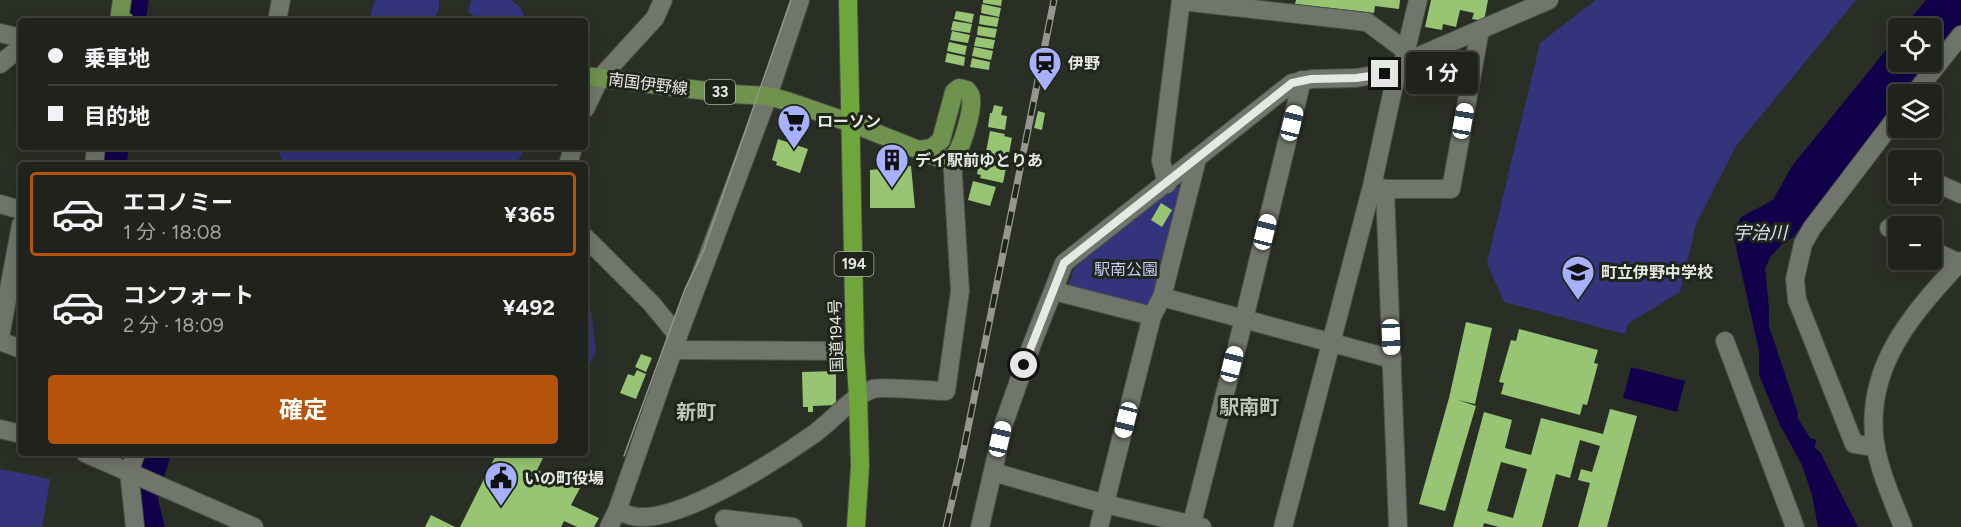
<!DOCTYPE html>
<html lang="ja">
<meta charset="utf-8">
<style>
:root{--surface:#20231c;--page:#2d2f29;--text:#f1f3f6;--muted:#a2a4a3;--line:#3d403b;--accent:#b45309}
body{margin:0;font-family:Figtree,"Noto Sans JP",sans-serif;background:var(--page);color:var(--text);height:100vh;display:flex;flex-direction:column;font-size:22px;white-space:nowrap}
*{box-sizing:border-box;margin:0}
p{font-size:20px;color:var(--muted)}
.icon{flex:none;width:33px;height:33px;fill:none;stroke:currentColor;stroke-width:2;stroke-linecap:round;stroke-linejoin:round}
.map{position:relative;flex:1;overflow:hidden}
.side{position:absolute;left:18px;top:162px;width:570px;height:294px;display:flex;flex-direction:column;background:var(--surface);border-radius:6px;box-shadow:0 3px 15px #0003,0 0 0 2px var(--line)}
.side>*{flex:none}
.guide{position:absolute;left:18px;top:18px;width:570px;height:132px;border-radius:6px;box-shadow:0 3px 15px #0003,0 0 0 2px var(--line);display:grid;align-content:center;height:132px;padding:0 30px;background:var(--surface)}
.buttons{position:absolute;left:1888px;top:18px;display:grid;gap:12px}
.buttons a{display:grid;place-items:center;width:54px;height:54px;border-radius:6px;background:var(--surface);box-shadow:0 3px 15px #0003,0 0 0 2px var(--line);font-size:30px}
.end{position:absolute;width:27px;height:27px;margin:-14px;border:8px solid #e5e9e3;background:#111;box-shadow:0 0 0 3px #111}
.from{border-radius:50%}
.bubble{position:absolute;height:42px;border-radius:6px;background:var(--surface);box-shadow:0 3px 15px #0003,0 0 0 2px var(--line);font-size:20px;font-weight:700;line-height:42px;text-align:center}
.car{position:absolute;width:18px;height:36px;margin:-18px -9px;border-radius:8px;box-shadow:0 0 4px 2px #0007;background:linear-gradient(#fff 24%,#345 0 40%,#fff 0 76%,#345 0 86%,#fff 0)}
.guide b{display:flex;align-items:center;gap:21px;height:57px;font-size:22px}
.guide b+b{border-top:2px solid var(--line)}
.guide i{width:15px;height:15px;background:var(--text)}
ul{padding:10px 0 0;list-style:none}
li{display:flex;align-items:center;gap:18px;height:84px;margin:0 12px 9px;padding:0 18px;border:3px solid transparent;border-radius:6px}
li div{flex:1}
li b{display:block;font-size:22px}
li em{font-style:normal;font-weight:700}
li.current{border-color:var(--accent)}
li>.icon{width:54px;height:54px;stroke-width:1.5}
.primary-button{display:flex;gap:12px;margin-top:auto;padding:12px 30px}
.primary-button a{flex:1;height:69px;border-radius:6px;background:var(--accent);color:#fff;font-size:24px;font-weight:700;line-height:69px;text-align:center}
.map>svg:first-child{display:block}
</style>
<div class="map">
<svg width="1961" height="527" viewBox="0 0 1961 527">
<rect width="100%" height="100%" fill="#2a2f26"/>
<!-- green -->
<g fill="#33347c">
<path d="M375,0H439V8L434,21H369Z"/>
<path d="M471,0H511L521,8L526,21H479L468,11Z"/>
<path d="M1596,0H1856L1736,146L1696,224L1680,292L1629,323L1625,334L1504,302L1487,263L1540,43Z"/>
<path d="M278,147H527L516,163L509,165H283Z"/>
<path d="M1175,186L1183,188L1152,305L1143,308L1068,287L1074,268Z"/>
<path d="M585,309L591,311L596,351L585,375Z"/>
<path d="M0,469L50,479L42,527H0Z"/>
</g>
<!-- water -->
<g fill="#11014b">
<path d="M1926,0H1961V24L1932,61V28H1903Z"/>
<path d="M1899,34V62H1931L1905,94H1899V103L1793,237L1781,245L1771,256L1765,268L1769,309V326L1798,413L1797,417L1810,438L1816,440L1815,448L1820,452L1858,527H1818L1812,495L1802,465L1779,423L1759,375V351L1733,234L1741,217L1773,200L1792,166Z"/>
<path d="M1631,367L1685,381L1677,412L1623,398Z"/>
</g>
<g fill="none" stroke-linecap="round" stroke-linejoin="round">
<!-- river -->
<g stroke="#11014b" stroke-width="27">
<path d="M132,21L135,0"/>
<path d="M113,165L115,147"/>
<path d="M151,527L144,499L157,453"/>
</g>
</g>
<!-- building -->
<g fill="#97c573" fill-rule="evenodd">
<path d="M983,0H1002L1001,6L983,3Z"/>
<path d="M1296,0H1400L1399,9L1375,6L1374,13L1295,4Z"/>
<path d="M1431,0H1488L1484,21L1472,19L1474,13L1460,10L1456,27L1443,24L1442,30L1425,27Z"/>
<path d="M982,4L1001,8L999,17L981,13Z"/>
<path d="M956,11L974,14L972,23L954,19Z"/>
<path d="M980,15L999,18L997,27L979,24Z"/>
<path d="M953,21L972,24L970,33L951,30Z"/>
<path d="M978,26L997,29L995,38L977,35Z"/>
<path d="M952,31L970,35L968,43L950,40Z"/>
<path d="M976,37L995,40L993,49L974,46Z"/>
<path d="M949,42L967,46L965,55L947,51Z"/>
<path d="M974,47L993,51L991,60L972,56Z"/>
<path d="M947,53L965,57L964,66L945,62Z"/>
<path d="M972,58L990,62L989,70L970,67Z"/>
<path d="M994,105L1003,107L1001,115L1007,116L1005,130L988,127L990,113H992Z"/>
<path d="M1038,111L1045,113L1042,130L1034,128Z"/>
<path d="M990,131L1005,134L1004,136L1012,138L1003,183L980,178L981,175L977,174L979,161L984,162Z"/>
<path d="M778,139L808,149L800,173L776,165L777,162L772,160Z"/>
<path d="M911,166L915,208H870V170Z"/>
<path d="M973,181L996,187L990,206L968,200Z"/>
<path d="M1161,203L1172,210L1162,227L1151,220Z"/>
<path d="M1466,322L1492,328L1475,404L1458,400L1476,406L1445,511L1419,504L1449,398Z"/>
<path d="M1519,329L1598,350L1594,363L1598,364L1587,405L1583,404L1580,415L1501,394L1504,383L1499,382L1511,340L1516,341Z"/>
<path d="M641,354L652,358L646,372L635,367Z"/>
<path d="M637,370L646,374L636,399L620,393L628,374L634,376Z"/>
<path d="M836,371V405L813,406V412H808V407H803L802,372Z"/>
<path d="M1610,409L1637,416L1607,527H1578L1590,483L1578,480L1581,469L1592,472L1600,446L1580,440L1570,478L1556,474L1542,527H1499L1484,523L1483,527H1453L1484,412L1512,420L1505,448L1531,455L1541,418L1603,434ZM1501,462L1527,469L1513,518L1487,511Z"/>
<path d="M497,453H539L544,456L537,470L546,474L547,472L580,488L571,505L599,518L594,527H577L564,521L561,527H460Z"/>
<path d="M431,515L455,527H425Z"/>
</g>
<g fill="none" stroke-linecap="round" stroke-linejoin="round">
<!-- minor casing -->
<g stroke="#494e46" stroke-width="20">
<g id="minor">
<path d="M1181,1L1367,22L1406,51"/>
<path d="M277,21L281,0"/>
<path d="M0,33L21,38"/>
<path d="M1403,63L1549,0"/>
<path d="M0,64L21,47"/>
<path d="M1914,94L1961,35"/>
<path d="M585,109L600,78L655,18L663,0"/>
<path d="M94,165L96,147"/>
<path d="M568,165L573,147"/>
<path d="M1932,181L1961,194"/>
<path d="M1167,184L1161,161L1181,0"/>
<path d="M1374,186L1385,189H1451L1480,30"/>
<path d="M1385,189L1398,527"/>
<path d="M0,204L21,210"/>
<path d="M1889,228L1899,233"/>
<path d="M585,237L652,304L678,336"/>
<path d="M1932,250L1959,263"/>
<path d="M1054,291L1152,316"/>
<path d="M1162,297L1392,359"/>
<path d="M0,337L21,225"/>
<path d="M0,341L21,349"/>
<path d="M1725,341L1795,527"/>
<path d="M673,350L855,351"/>
<path d="M0,429L21,434"/>
<path d="M1876,447L1854,444L1797,300L1795,279L1803,244L1812,228L1899,114"/>
<path d="M85,453L254,527"/>
<path d="M993,472L1105,504L1202,527"/>
<path d="M617,511C624,513 632,517 639,517C683,520 774,462 811,436C832,422 849,398 873,389C884,386 931,391 946,391L960,291L952,158"/>
<path d="M724,519L793,527"/>
<path d="M135,527L129,472L136,453"/>
<path d="M609,527L617,511L678,336L768,96L800,0"/>
<path d="M980,527L1004,423L1032,344L1064,263L1292,83L1312,79L1356,78L1397,71"/>
<path d="M1099,527L1152,316L1162,297L1197,159"/>
<path d="M1191,527L1244,319L1302,80"/>
<path d="M1283,527L1372,186L1397,71L1403,63L1418,0"/>
<path d="M1903,527C1893,501 1880,473 1875,444C1864,367 1912,314 1961,261"/>
</g>
</g>
<!-- major casing -->
<g stroke="#494e46" stroke-width="20">
<g id="major">
<path d="M122,0L119,21H125"/>
<path d="M585,76L732,94L768,96L787,101L851,123L944,160C949,159 953,158 956,154C963,144 973,109 971,98C971,94 969,93 967,90L959,88L954,92L941,140L932,148L919,150"/>
</g>
</g>
<!-- highway casing -->
<g stroke="#494e46" stroke-width="20">
<path id="highway" d="M848,0L855,351L858,396L860,466L856,527"/>
</g>
<!-- minor -->
<use href="#minor" stroke="#70766b" stroke-width="18"/>
<!-- major -->
<use href="#major" stroke="#6f934f" stroke-width="18"/>
<!-- highway -->
<use href="#highway" stroke="#6ea63c" stroke-width="18"/>
<!-- tram -->
<path stroke="#939790" stroke-width="1.5" d="M624,456L685,289L703,252L791,0"/>
<!-- rail casing -->
<g stroke="#939790" stroke-width="7">
<path id="rail" d="M946,527L962,458L1054,0"/>
</g>
<!-- rail -->
<use href="#rail" stroke="#20251c" stroke-width="4.5" stroke-dasharray="14" stroke-linecap="butt"/>
</g>
<g fill="none" stroke-linecap="round" stroke-linejoin="round">
<!-- route -->
<path stroke="#e5e9e3" stroke-width="8" d="M1024,365L1064,263L1292,83L1311,79L1356,78L1385,74"/>
</g>
<!-- icons -->
<defs>
<g id="station-pin" transform="scale(1.725)"><path d="M0 17L-7.5 6A9.5 9.5 0 1 1 7.5 6Z" fill="#a7b0fc" stroke="#20251c"/><path d="M-3-6H3Q5-6 5-4V2Q5 4 3 4L4.5 6H3L1.5 4h-3L-3 6H-4.5L-3 4Q-5 4-5 2V-4Q-5-6-3-6ZM-3.5-4v3h7v-3ZM-3.5 1v1.5H-2V1ZM2 1v1.5H3.5V1Z" fill="#111"/></g>
<g id="supermarket-pin" transform="scale(1.725)"><path d="M0 17L-7.5 6A9.5 9.5 0 1 1 7.5 6Z" fill="#a7b0fc" stroke="#20251c"/><path d="M-6-5.5h2.5l.6 2H6L4.5 2H-2.5L-4.4-4H-6ZM-1.5 3.2a1.3 1.3 0 1 0 .1 0ZM3 3.2a1.3 1.3 0 1 0 .1 0Z" fill="#111"/></g>
<g id="building-pin" transform="scale(1.725)"><path d="M0 17L-7.5 6A9.5 9.5 0 1 1 7.5 6Z" fill="#a7b0fc" stroke="#20251c"/><path d="M-4-6H4V6H1V3H-1V6H-4ZM-2.5-4.3h1.7v1.8h-1.7ZM.8-4.3h1.7v1.8H.8ZM-2.5-1h1.7V.8h-1.7ZM.8-1h1.7V.8H.8Z" fill="#111"/></g>
<g id="school-pin" transform="scale(1.725)"><path d="M0 17L-7.5 6A9.5 9.5 0 1 1 7.5 6Z" fill="#a7b0fc" stroke="#20251c"/><path d="M0-5L7-2L0 1L-7-2ZM-4 1L0 2.5L4 1V4Q0 6-4 4Z" fill="#111"/></g>
<g id="civic-pin" transform="scale(1.725)"><path d="M0 17L-7.5 6A9.5 9.5 0 1 1 7.5 6Z" fill="#a7b0fc" stroke="#20251c"/><path d="M-.6-6.5H3V-4.5H.6V-3L4-1V1h2V6H-6V1h2V-1L-.6-3ZM-1.2 2.5V6h2.4V2.5Z" fill="#111"/></g>
</defs>
<g fill-rule="evenodd">
<use href="#station-pin" x="1045" y="63"/>
<use href="#supermarket-pin" x="794" y="121"/>
<use href="#building-pin" x="892" y="160"/>
<use href="#school-pin" x="1578" y="272"/>
<use href="#civic-pin" x="501" y="478"/>
</g>
<g text-anchor="middle" dominant-baseline="central" stroke-width="6" stroke-linejoin="round" paint-order="stroke">
<!-- shield labels -->
<g fill="#20251c" stroke="#aaaea7" stroke-width="1.5">
<rect x="705" y="80" width="30" height="24" rx="4.5"/>
<rect x="834.5" y="252" width="39" height="24" rx="4.5"/>
</g>
<g font-size="15" font-weight="bold" fill="#e5e9e3">
<text x="720" y="92">33</text>
<text x="854" y="264">194</text>
</g>
<!-- poi labels -->
<g font-size="16" font-weight="bold" fill="#e5e9e3" stroke="#20251c" text-anchor="start">
<text x="1068" y="63">伊野</text>
<text x="817" y="121">ローソン</text>
<text x="915" y="160">デイ駅前ゆとりあ</text>
<text x="1601" y="272">町立伊野中学校</text>
<text x="524" y="478">いの町役場</text>
</g>
<!-- street labels -->
<g font-size="16" fill="#e5e9e3" stroke="#20251c">
<text transform="translate(648 84) rotate(7)">南国伊野線</text>
<text transform="translate(836 336) rotate(-92)">国道194号</text>
</g>
<!-- park labels -->
<g font-size="16" fill="#c6cdf8" stroke="#20251c">
<text x="1126" y="269">駅南公園</text>
</g>
<!-- water labels -->
<g font-size="18" font-style="italic" fill="#dce0f6" stroke="#20251c">
<text x="1760" y="233">宇治川</text>
</g>
<!-- quarter labels -->
<g font-size="20" font-weight="bold" fill="#bec5b9" stroke="#20251c">
<text x="1249" y="407">駅南町</text>
<text x="696" y="412">新町</text>
</g>
</g>
</svg>
<div class="buttons">
<a><svg class="icon" aria-label="locate" viewBox="0 0 24 24"><circle cx="12" cy="12" r="6"/><path d="M12 2v4M12 18v4M2 12h4M18 12h4"/></svg></a>
<a><svg class="icon" aria-label="layers" viewBox="0 0 24 24"><path d="M12 4l9 5-9 5-9-5zM3 14l9 5 9-5"/></svg></a>
<a>+</a>
<a>−</a>
</div>
<i class="end from" style="left:1024px;top:365px"></i>
<i class="end" style="left:1385px;top:74px"></i>
<div class="bubble" style="left:1406px;top:52px;width:72px">1 分</div>
<i class="car" style="left:1463px;top:121px;rotate:10deg"></i>
<i class="car" style="left:1292px;top:123px;rotate:14deg"></i>
<i class="car" style="left:1265px;top:232px;rotate:14deg"></i>
<i class="car" style="left:1391px;top:337px;rotate:178deg"></i>
<i class="car" style="left:1232px;top:364px;rotate:14deg"></i>
<i class="car" style="left:1126px;top:420px;rotate:194deg"></i>
<i class="car" style="left:1000px;top:439px;rotate:13deg"></i>
<div class="guide">
<b><i class="from"></i>乗車地</b>
<b><i></i>目的地</b>
</div>
<section class="side">
<ul>
<li class="current"><svg class="icon" aria-label="car" viewBox="0 0 24 24"><path d="M5 17H2v-5l4-1 3-4h7l3 4 3 1v5h-3M9 17h6M6 11h13"/><circle cx="7" cy="17" r="2"/><circle cx="17" cy="17" r="2"/></svg><div><b>エコノミー</b><p>1 分 · 18:08</p></div><em>¥365</em></li>
<li><svg class="icon" aria-label="car" viewBox="0 0 24 24"><path d="M5 17H2v-5l4-1 3-4h7l3 4 3 1v5h-3M9 17h6M6 11h13"/><circle cx="7" cy="17" r="2"/><circle cx="17" cy="17" r="2"/></svg><div><b>コンフォート</b><p>2 分 · 18:09</p></div><em>¥492</em></li>
</ul>
<div class="primary-button"><a>確定</a></div>
</section>
</div>
